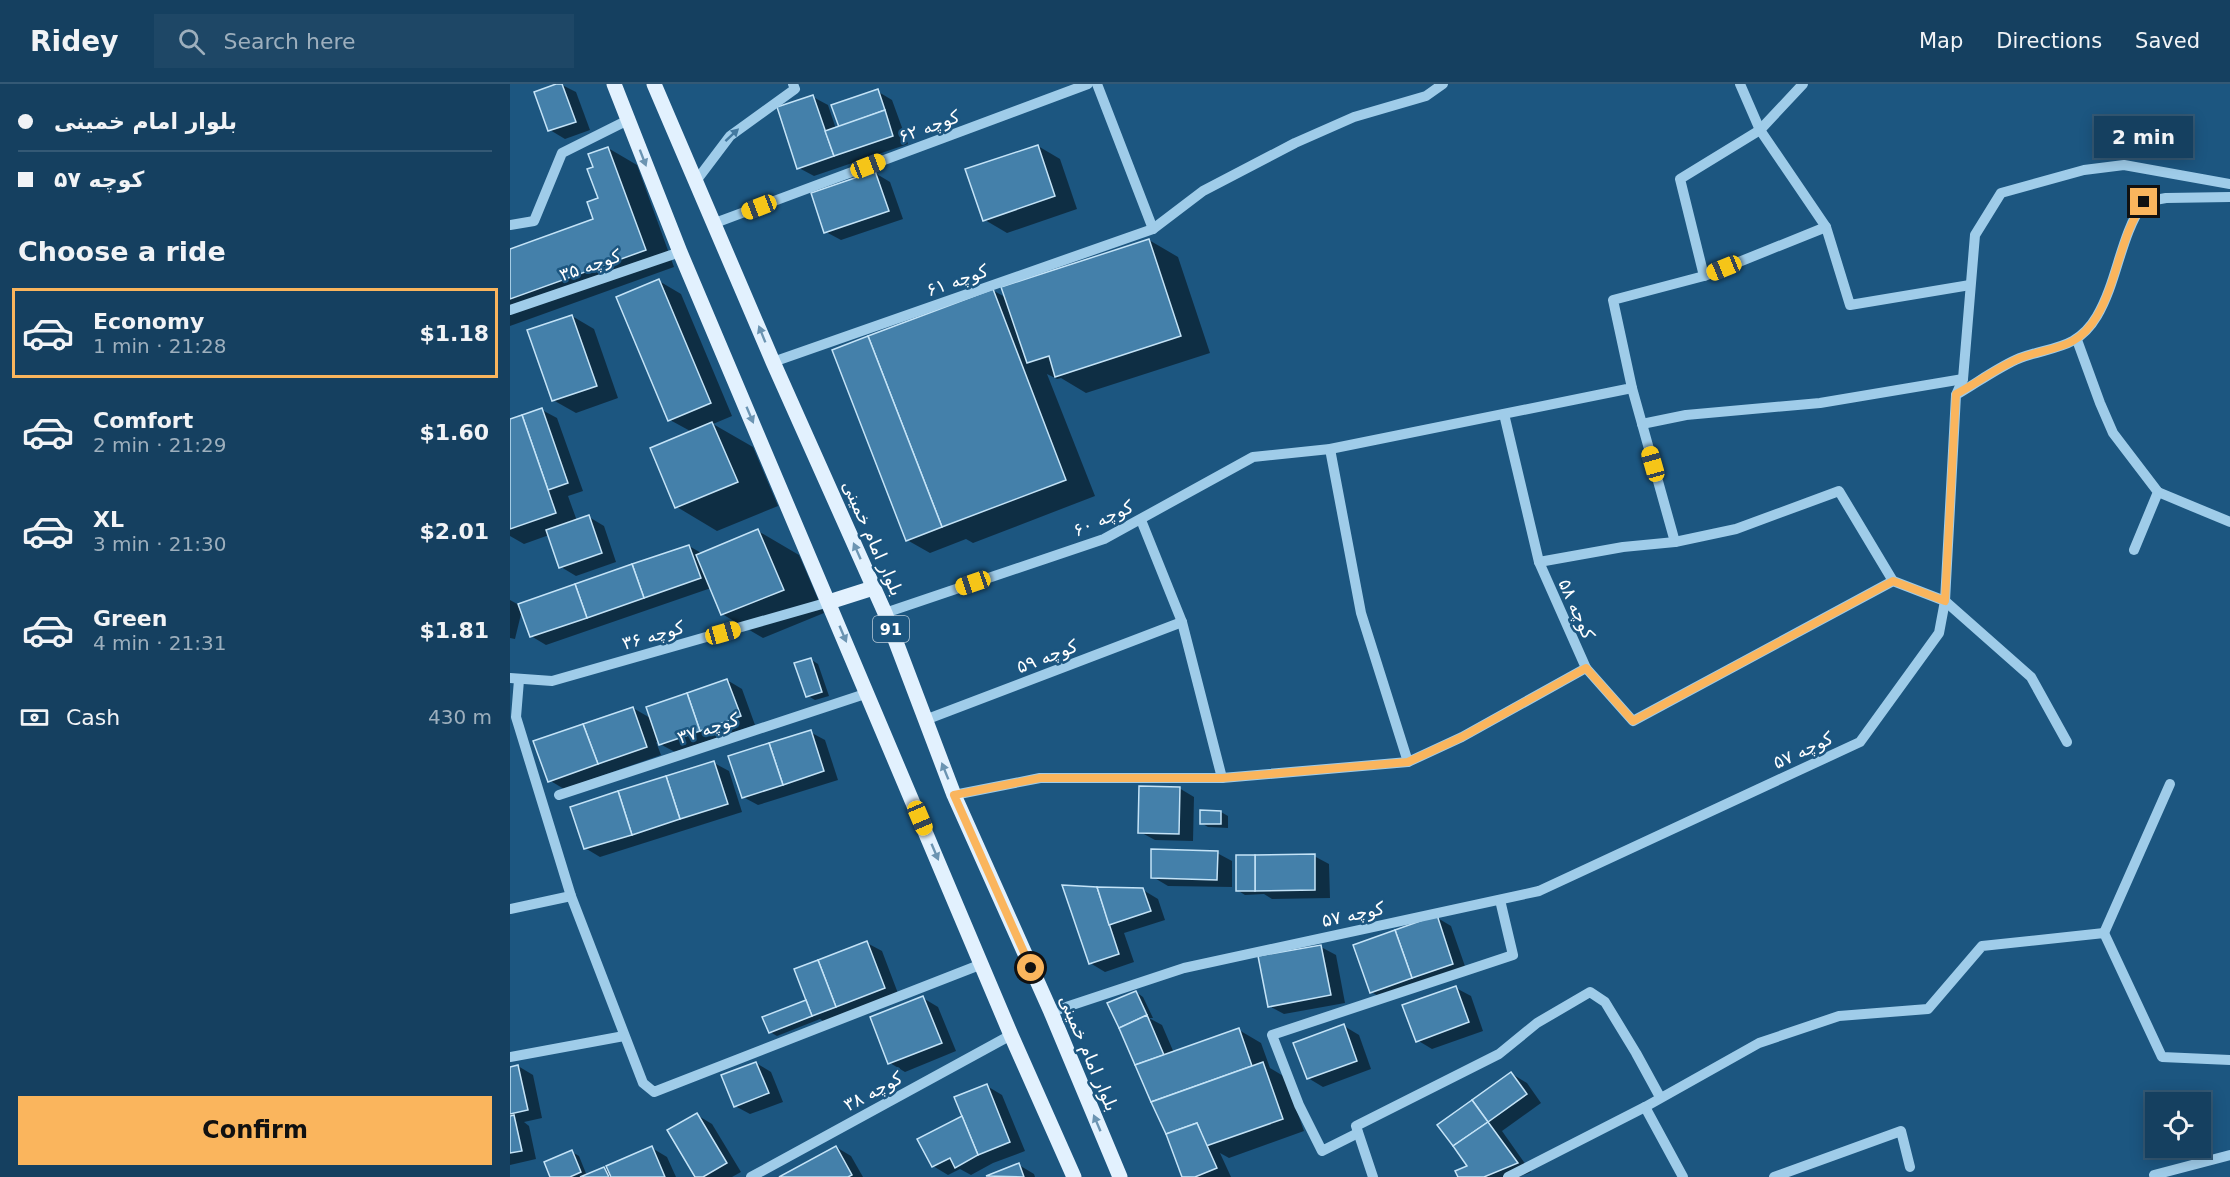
<!DOCTYPE html>
<meta charset="utf-8">
<style>
:root{--surface:#154060;--page:#1e4766;--text:#f1f3f6;--muted:#9dafbd;--line:#345975;--accent:#fab55d}
body{margin:0;font-family:"DejaVu Sans",Cairo,sans-serif;background:var(--page);color:var(--text);height:100vh;display:flex;flex-direction:column;font-size:22px;white-space:nowrap}
*{box-sizing:border-box;margin:0}
p{font-size:20px;color:var(--muted)}
.icon{flex:none;width:33px;height:33px;fill:none;stroke:currentColor;stroke-width:2;stroke-linecap:round;stroke-linejoin:round}
.map{position:relative;flex:1;overflow:hidden}
.side{display:flex;flex-direction:column;background:var(--surface);width:510px}
.side>*{flex:none}
.top-card{display:grid;align-content:center;height:132px;padding:0 18px;background:var(--surface)}
.tools{position:absolute;left:1635px;top:1008px;display:grid;gap:12px}
.tools a{display:grid;place-items:center;width:66px;height:66px;border-radius:0px;background:var(--surface);box-shadow:0 3px 15px #0003,0 0 0 2px var(--line);font-size:30px}
.end{position:absolute;width:27px;height:27px;margin:-14px;border:8px solid #fab55d;background:#111;box-shadow:0 0 0 3px #111}
.from{border-radius:50%}
.bubble{position:absolute;height:42px;border-radius:0px;background:var(--surface);box-shadow:0 3px 15px #0003,0 0 0 2px var(--line);font-size:20px;font-weight:700;line-height:42px;text-align:center}
.car{position:absolute;width:18px;height:36px;margin:-18px -9px;border-radius:8px;box-shadow:0 0 4px 2px #0007;background:linear-gradient(#f5c518 24%,#345 0 40%,#f5c518 0 76%,#345 0 86%,#f5c518 0)}
.top-card b{display:flex;align-items:center;gap:21px;height:57px;font-size:22px}
.top-card b+b{border-top:2px solid var(--line)}
.top-card i{width:15px;height:15px;background:var(--text)}
ul{padding:0;list-style:none}
li{display:flex;align-items:center;gap:18px;height:90px;margin:0 12px 9px;padding:0 6px;border:3px solid transparent;border-radius:0px}
li div{flex:1}
li b{display:block;font-size:22px}
li em{font-style:normal;font-weight:700}
li.on{border-color:var(--accent)}
li>.icon{width:54px;height:54px;stroke-width:1.5}
h2{padding:0 18px;font-size:27px;line-height:72px}
.pay{display:flex;align-items:center;gap:15px;height:66px;padding:0 18px;font-size:22px}
.pay p{margin-inline-start:auto}
.action{display:flex;gap:12px;margin-top:auto;padding:12px 18px}
.action a{flex:1;height:69px;border-radius:0px;background:var(--accent);color:#111;font-size:24px;font-weight:700;line-height:69px;text-align:center}
header{display:flex;align-items:center;gap:36px;box-sizing:border-box;height:84px;padding:0 30px;background:var(--surface);border-bottom:2px solid var(--line)}
header strong{font-size:28px}
nav{display:flex;gap:33px;margin-inline-start:auto;font-size:21px}
.search{width:420px;height:54px;background:var(--page);display:flex;align-items:center;gap:15px;box-sizing:border-box;padding:0 21px;border-radius:0px;color:var(--muted);font-size:22px}
main{display:flex;flex:1;min-height:0}
.map>svg:first-child{display:block}
</style>
<header>
<strong>Ridey</strong>
<div class="search"><svg class="icon" aria-label="search" viewBox="0 0 24 24"><circle cx="10" cy="10" r="6"/><path d="M15 15l6 6"/></svg>Search here</div>
<nav><a>Map</a><a>Directions</a><a>Saved</a></nav>
</header>
<main>
<section class="side">
<div class="top-card">
<b><i class="from"></i>بلوار امام خمینی</b>
<b><i></i>کوچه ۵۷</b>
</div>
<h2>Choose a ride</h2>
<ul>
<li class="on"><svg class="icon" aria-label="car" viewBox="0 0 24 24"><path d="M5 17H2v-5l4-1 3-4h7l3 4 3 1v5h-3M9 17h6M6 11h13"/><circle cx="7" cy="17" r="2"/><circle cx="17" cy="17" r="2"/></svg><div><b>Economy</b><p>1 min · 21:28</p></div><em>$1.18</em></li>
<li><svg class="icon" aria-label="car" viewBox="0 0 24 24"><path d="M5 17H2v-5l4-1 3-4h7l3 4 3 1v5h-3M9 17h6M6 11h13"/><circle cx="7" cy="17" r="2"/><circle cx="17" cy="17" r="2"/></svg><div><b>Comfort</b><p>2 min · 21:29</p></div><em>$1.60</em></li>
<li><svg class="icon" aria-label="car" viewBox="0 0 24 24"><path d="M5 17H2v-5l4-1 3-4h7l3 4 3 1v5h-3M9 17h6M6 11h13"/><circle cx="7" cy="17" r="2"/><circle cx="17" cy="17" r="2"/></svg><div><b>XL</b><p>3 min · 21:30</p></div><em>$2.01</em></li>
<li><svg class="icon" aria-label="car" viewBox="0 0 24 24"><path d="M5 17H2v-5l4-1 3-4h7l3 4 3 1v5h-3M9 17h6M6 11h13"/><circle cx="7" cy="17" r="2"/><circle cx="17" cy="17" r="2"/></svg><div><b>Green</b><p>4 min · 21:31</p></div><em>$1.81</em></li>
</ul>
<div class="pay"><svg class="icon" aria-label="cash" viewBox="0 0 24 24"><path d="M3 7h18v10H3z"/><circle cx="12" cy="12" r="2"/></svg>Cash<p>430 m</p></div>
<div class="action"><a>Confirm</a></div>
</section>
<div class="map">
<svg width="1720" height="1093" viewBox="0 0 1720 1093">
<rect width="100%" height="100%" fill="#1c5680"/>
<!-- shadow -->
<g fill="#0007">
<path d="M50,0L66,8L80,46L55,55L40,46Z"/>
<path d="M367,7L382,16L398,60L304,92L289,84L303,13L318,21L326,45Z"/>
<path d="M528,62L550,75L567,125L497,149L475,136Z"/>
<path d="M98,64L127,81L164,183L0,242V167L85,136L90,115L85,84Z"/>
<path d="M365,89L380,98L393,135L331,156L316,148Z"/>
<path d="M639,156L668,173L700,269L576,309L551,294L547,295L537,290L585,412L463,459L456,455L420,469L397,456L482,206L497,214Z"/>
<path d="M149,197L171,210L222,332L203,340L243,363L268,422L207,447L167,423L182,348L160,336Z"/>
<path d="M62,232L84,245L108,314L66,329L43,316Z"/>
<path d="M32,326L47,334L73,407L58,412L67,437L79,433L94,442L106,478L66,492L51,483L39,451L14,460L0,452V337Z"/>
<path d="M248,447L289,471L314,529L253,554L212,530L201,504L36,561L21,552L12,526L5,555L0,554V516L9,521L179,462L193,470Z"/>
<path d="M300,575L308,580L319,612L305,616L298,612Z"/>
<path d="M217,596L232,605L245,641L165,668L146,658L151,671L54,705L39,696L123,624L142,635Z"/>
<path d="M300,648L315,656L328,696L248,721L233,713Z"/>
<path d="M204,679L219,687L232,728L90,773L75,764Z"/>
<path d="M669,704L684,713L683,757L645,756L630,748Z"/>
<path d="M711,728L718,732V744L698,743L691,739Z"/>
<path d="M707,769L722,777V803L658,802L643,793Z"/>
<path d="M804,772L819,780L820,814L762,815L754,810L735,811L727,806Z"/>
<path d="M555,803L633,806L648,815L655,836L614,849L624,878L595,888L580,879Z"/>
<path d="M926,833L941,842L957,888L876,916L861,908Z"/>
<path d="M357,859L372,867L389,912L318,940L310,935L267,952L260,948L298,917Z"/>
<path d="M811,863L826,871L835,919L774,930L759,922Z"/>
<path d="M946,904L961,912L973,947L922,965L907,956Z"/>
<path d="M626,908L633,913L643,934H639L652,941L664,969L729,946L751,959L760,984L775,993L794,1047L719,1074L710,1069L721,1093H674Z"/>
<path d="M413,914L428,923L446,967L395,988L380,979Z"/>
<path d="M834,942L849,951L861,985L813,1003L798,994Z"/>
<path d="M246,979L261,988L273,1018L240,1030L225,1022Z"/>
<path d="M8,982L23,991L32,1034L14,1038L19,1042L26,1075L0,1081V984Z"/>
<path d="M1002,990L1017,999L1031,1019L992,1047L1021,1088L1009,1093H949L960,1083L929,1041Z"/>
<path d="M477,1002L492,1011L515,1067L483,1079L461,1091L450,1085L438,1091L423,1082L454,1033Z"/>
<path d="M187,1031L202,1040L231,1088L222,1093H187Z"/>
<path d="M326,1063L341,1072L353,1093H272Z"/>
<path d="M142,1064L157,1073L166,1093H42L62,1068L69,1072L77,1092L94,1084L100,1088Z"/>
<path d="M509,1081L524,1090L525,1093H478Z"/>
</g>
<!-- building -->
<g fill="#4480aa" stroke="#c4e3f7" stroke-width="1.5">
<path d="M46,0H52L66,38L38,47L24,8Z"/>
<path d="M368,5L375,26L329,43L321,21Z"/>
<path d="M303,11L324,72L287,85L267,23Z"/>
<path d="M375,26L383,52L324,72L315,47Z"/>
<path d="M528,61L545,112L473,137L455,85Z"/>
<path d="M98,63L136,166L0,215V165L83,135L77,118L88,114L77,85L83,83L78,70Z"/>
<path d="M365,87L379,127L314,149L301,109Z"/>
<path d="M639,155L671,252L545,293L539,272L517,279L491,203Z"/>
<path d="M149,195L201,319L158,337L106,213Z"/>
<path d="M483,205L556,396L432,443L358,252Z"/>
<path d="M62,231L87,302L42,317L17,246Z"/>
<path d="M358,252L432,443L396,457L322,266Z"/>
<path d="M32,324L58,399L38,406L12,331Z"/>
<path d="M12,331L46,429L0,445V335Z"/>
<path d="M202,338L228,398L165,424L140,364Z"/>
<path d="M79,431L92,469L49,484L36,446Z"/>
<path d="M248,445L274,506L211,531L186,471Z"/>
<path d="M179,461L191,494L134,514L122,480Z"/>
<path d="M122,480L134,514L77,534L65,500Z"/>
<path d="M65,500L77,534L20,553L8,520Z"/>
<path d="M301,574L312,608L296,613L284,579Z"/>
<path d="M217,595L231,632L190,647L177,609Z"/>
<path d="M177,609L190,647L149,661L136,623Z"/>
<path d="M123,623L137,663L88,680L73,640Z"/>
<path d="M73,640L88,680L38,698L23,657Z"/>
<path d="M301,646L314,687L273,701L259,659Z"/>
<path d="M259,659L273,701L232,714L218,672Z"/>
<path d="M204,677L218,720L170,735L156,692Z"/>
<path d="M156,692L170,735L122,751L108,707Z"/>
<path d="M629,702L670,703L669,750L628,749Z"/>
<path d="M108,707L122,751L74,765L60,723Z"/>
<path d="M690,726L711,727V740H690Z"/>
<path d="M641,765L708,767L707,796L641,794Z"/>
<path d="M805,770V806L745,807V771Z"/>
<rect x="726" y="771" width="19" height="36"/>
<path d="M552,801L587,803L609,870L579,880Z"/>
<path d="M587,803L633,804L641,827L599,841Z"/>
<path d="M927,831L943,880L902,894L885,846Z"/>
<path d="M885,846L902,894L860,909L843,861Z"/>
<path d="M357,857L375,904L326,923L308,876Z"/>
<path d="M811,861L821,911L758,923L748,872Z"/>
<path d="M308,876L326,923L302,932L284,885Z"/>
<path d="M946,902L959,938L906,958L892,921Z"/>
<path d="M626,907L637,931L609,944L597,919Z"/>
<path d="M413,912L432,959L378,980L360,933Z"/>
<path d="M296,916L302,932L259,949L252,933Z"/>
<path d="M637,931L654,971L625,981L609,944Z"/>
<path d="M834,940L847,977L797,995L783,959Z"/>
<path d="M729,944L742,982L641,1018L625,981Z"/>
<path d="M246,978L259,1009L224,1023L211,991Z"/>
<path d="M753,978L773,1035L696,1062L687,1039L656,1050L641,1018Z"/>
<path d="M8,981L18,1026L0,1030V983Z"/>
<path d="M1001,988L1017,1010L978,1038L962,1016Z"/>
<path d="M477,1000L500,1058L468,1071L444,1013Z"/>
<path d="M962,1016L978,1038L943,1062L927,1041Z"/>
<path d="M187,1029L217,1079L193,1093H185L157,1046Z"/>
<path d="M4,1031L12,1067L0,1069V1032Z"/>
<path d="M452,1032L468,1071L445,1084L440,1074L422,1083L407,1055Z"/>
<path d="M978,1038L1008,1079L974,1093H948L945,1087L957,1082L943,1062Z"/>
<path d="M687,1039L707,1084L685,1093H672L656,1050Z"/>
<path d="M142,1062L155,1093H101L96,1082Z"/>
<path d="M326,1062L342,1091L338,1093H269Z"/>
<path d="M62,1066L71,1088L60,1093H40L34,1078Z"/>
<path d="M509,1079L514,1093L476,1092Z"/>
<path d="M94,1083L99,1093H70Z"/>
</g>
<g fill="none" stroke-linecap="round" stroke-linejoin="round">
<!-- minor -->
<g stroke="#9fcce9" stroke-width="10">
<path d="M587,0L643,145"/>
<path d="M186,97L220,52L285,5L283,0"/>
<path d="M205,139L578,0"/>
<path d="M0,141L24,137L52,69L118,36"/>
<path d="M1316,143L1340,221L1460,201"/>
<path d="M1194,192L1170,95L1250,46L1293,0"/>
<path d="M0,226L170,168"/>
<path d="M1567,256L1590,319L1603,349L1648,408L1624,466"/>
<path d="M263,278L643,145L693,107L785,59L844,33L916,12L933,0"/>
<path d="M1122,304L1165,458"/>
<path d="M1446,311L1453,295L1465,151L1491,109L1574,86L1614,81L1720,100"/>
<path d="M1132,340L1176,331L1310,319L1453,295"/>
<path d="M820,365L851,529L898,678"/>
<path d="M1648,408L1720,438"/>
<path d="M631,436L672,538L712,694"/>
<path d="M1029,478L1113,463L1165,458L1226,445L1329,407L1383,497"/>
<path d="M375,529L594,455L743,373L820,365L1122,304L1103,216L1194,192L1316,143L1250,46L1230,0"/>
<path d="M1076,584L1123,637L1383,497L1435,517L1521,593L1557,658"/>
<path d="M0,594L42,597L319,518"/>
<path d="M9,596L6,633L61,812L133,999L144,1008L472,880"/>
<path d="M415,636L672,538"/>
<path d="M49,711L358,609"/>
<path d="M444,711L530,694H712L898,678L952,653L1076,584L1029,478L994,330"/>
<path d="M0,825L61,812"/>
<path d="M1594,849L1660,700"/>
<path d="M541,928L674,884L1029,807L1350,658L1429,549L1435,517L1446,311C1467,299 1488,283 1510,274C1542,262 1567,266 1587,232C1608,196 1610,152 1634,118L1656,114L1720,113"/>
<path d="M0,973L114,952"/>
<path d="M1135,1023L1249,959L1329,932L1418,925L1472,862L1594,849L1652,973L1720,976"/>
<path d="M848,1049L812,1067L789,1021L762,951L1003,871L990,816"/>
<path d="M241,1093L501,951"/>
<path d="M863,1093L846,1042L989,970L1027,939L1080,908L1095,918L1126,969L1150,1013"/>
<path d="M998,1093L1135,1023L1173,1093"/>
<path d="M1264,1093L1391,1047L1400,1083"/>
<path d="M1645,1093L1644,1091L1720,1071"/>
</g>
<!-- major -->
<g stroke="#e2f1fe" stroke-width="15">
<path d="M104,0L170,168L501,951L564,1093"/>
<path d="M144,0L263,278L375,529L444,711L541,928L610,1093"/>
<path d="M319,518L363,504"/>
</g>
</g>
<!-- one-way arrows -->
<defs><path id="oneway-solid" d="M-6-.8H1V-3.2L6.5 0L1 3.2V.8H-6Z" transform="scale(1.5)"/></defs>
<use fill="#4379a0" href="#oneway-solid" transform="translate(222 51) rotate(-43)"/>
<g fill="#6b94b2">
<use href="#oneway-solid" transform="translate(133 74) rotate(69)"/>
<use href="#oneway-solid" transform="translate(252 250) rotate(-112)"/>
<use href="#oneway-solid" transform="translate(240 331) rotate(67)"/>
<use href="#oneway-solid" transform="translate(347 467) rotate(-114)"/>
<use href="#oneway-solid" transform="translate(333 550) rotate(67)"/>
<use href="#oneway-solid" transform="translate(435 687) rotate(-112)"/>
<use href="#oneway-solid" transform="translate(425 768) rotate(67)"/>
<use href="#oneway-solid" transform="translate(587 1039) rotate(-113)"/>
</g>
<g fill="none" stroke-linecap="round" stroke-linejoin="round">
<!-- route -->
<path stroke="#fab55d" stroke-width="8" d="M521,884L444,711L530,694H712L898,678L952,653L1076,584L1123,637L1383,497L1435,517L1446,310C1467,299 1488,283 1510,274C1543,262 1567,266 1587,232C1608,196 1610,152 1634,118"/>
</g>
<g text-anchor="middle" dominant-baseline="central" stroke-width="5" stroke-linejoin="round" paint-order="stroke">
<!-- shield labels -->
<rect fill="#1c5680" stroke="#bbccd9" stroke-width="1.5" x="363" y="532" width="36" height="26" rx="4.5"/>
<g font-size="16" font-weight="bold" fill="#fff">
<text x="381" y="545">91</text>
</g>
<!-- street labels -->
<g font-size="18" fill="#fff" stroke="#1c5680">
<text transform="translate(419 42) rotate(-20)">کوچه ۶۲</text>
<text transform="translate(80 181) rotate(-19)">کوچه ۳۵</text>
<text transform="translate(447 196) rotate(-19)">کوچه ۶۱</text>
<text transform="translate(593 434) rotate(-24)">کوچه ۶۰</text>
<text transform="translate(363 454) rotate(66)">بلوار امام خمینی</text>
<text transform="translate(1067 525) rotate(66)">کوچه ۵۸</text>
<text transform="translate(143 551) rotate(-16)">کوچه ۳۶</text>
<text transform="translate(537 572) rotate(-21)">کوچه ۵۹</text>
<text transform="translate(198 644) rotate(-18)">کوچه ۳۷</text>
<text transform="translate(1293 666) rotate(-25)">کوچه ۵۷</text>
<text transform="translate(843 830) rotate(-12)">کوچه ۵۷</text>
<text transform="translate(579 969) rotate(67)">بلوار امام خمینی</text>
<text transform="translate(363 1007) rotate(-28)">کوچه ۳۸</text>
</g>
</g>
</svg>
<div class="tools">
<a><svg class="icon" aria-label="locate" viewBox="0 0 24 24"><circle cx="12" cy="12" r="6"/><path d="M12 2v4M12 18v4M2 12h4M18 12h4"/></svg></a>
</div>
<i class="end from" style="left:521px;top:884px"></i>
<i class="end" style="left:1634px;top:118px"></i>
<div class="bubble" style="left:1584px;top:32px;width:99px">2 min</div>
<i class="car" style="left:358px;top:82px;rotate:69deg"></i>
<i class="car" style="left:249px;top:123px;rotate:249deg"></i>
<i class="car" style="left:1214px;top:184px;rotate:248deg"></i>
<i class="car" style="left:1143px;top:380px;rotate:344deg"></i>
<i class="car" style="left:463px;top:499px;rotate:251deg"></i>
<i class="car" style="left:213px;top:549px;rotate:74deg"></i>
<i class="car" style="left:410px;top:734px;rotate:157deg"></i>
</div>
</main>
